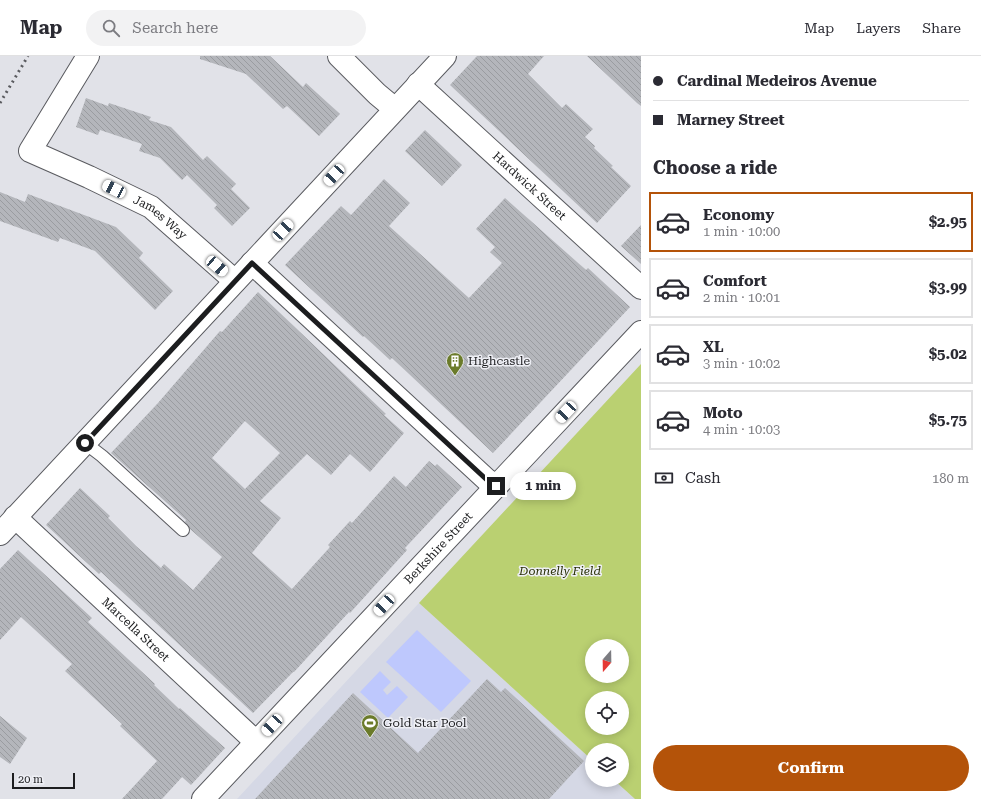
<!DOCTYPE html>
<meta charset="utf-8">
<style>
:root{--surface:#fff;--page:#f2f2f3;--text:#2b2b33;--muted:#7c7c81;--line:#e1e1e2;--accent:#b45309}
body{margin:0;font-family:"Roboto Serif",serif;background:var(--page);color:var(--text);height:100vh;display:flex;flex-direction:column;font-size:15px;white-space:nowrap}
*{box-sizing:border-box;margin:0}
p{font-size:13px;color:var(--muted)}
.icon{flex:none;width:22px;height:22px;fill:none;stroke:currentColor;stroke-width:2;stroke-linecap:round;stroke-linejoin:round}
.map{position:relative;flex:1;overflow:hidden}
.details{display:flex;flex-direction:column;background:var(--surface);width:340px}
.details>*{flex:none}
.hud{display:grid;align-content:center;height:88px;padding:0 12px;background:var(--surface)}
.needle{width:26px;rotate:200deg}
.controls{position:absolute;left:585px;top:583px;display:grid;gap:8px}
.controls a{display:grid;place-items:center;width:44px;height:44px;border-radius:50%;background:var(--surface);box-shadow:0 2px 10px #0003;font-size:20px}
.scale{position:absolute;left:12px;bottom:10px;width:63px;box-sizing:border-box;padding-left:4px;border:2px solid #1c1d1f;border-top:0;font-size:11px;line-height:14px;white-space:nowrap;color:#1c1d1f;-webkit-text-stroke:3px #eeeff5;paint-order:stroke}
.end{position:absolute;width:18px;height:18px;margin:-9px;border:5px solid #1c1d1f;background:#fff;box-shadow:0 0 0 2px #fff}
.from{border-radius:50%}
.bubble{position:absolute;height:28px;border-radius:14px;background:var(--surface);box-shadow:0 2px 10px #0003;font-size:13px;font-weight:700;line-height:28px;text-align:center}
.car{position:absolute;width:12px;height:24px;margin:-12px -6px;border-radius:5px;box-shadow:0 0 3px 1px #0007;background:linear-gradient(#fff 24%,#345 0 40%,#fff 0 76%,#345 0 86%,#fff 0)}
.hud b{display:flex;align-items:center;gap:14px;height:38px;font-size:15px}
.hud b+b{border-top:1px solid var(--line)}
.hud i{width:10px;height:10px;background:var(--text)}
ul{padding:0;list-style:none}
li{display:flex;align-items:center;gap:12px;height:60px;margin:0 8px 6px;padding:0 4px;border:2px solid var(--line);border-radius:0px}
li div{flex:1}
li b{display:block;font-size:15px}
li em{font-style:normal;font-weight:700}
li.on{border-color:var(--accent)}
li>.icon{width:36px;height:36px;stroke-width:1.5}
h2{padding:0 12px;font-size:18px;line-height:48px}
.pay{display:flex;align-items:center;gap:10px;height:44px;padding:0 12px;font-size:15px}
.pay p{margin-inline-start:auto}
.action{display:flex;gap:8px;margin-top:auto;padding:8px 12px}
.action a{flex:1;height:46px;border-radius:24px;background:var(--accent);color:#fff;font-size:16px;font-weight:700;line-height:46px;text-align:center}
header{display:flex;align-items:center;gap:24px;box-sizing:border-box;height:56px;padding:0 20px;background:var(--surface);border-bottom:1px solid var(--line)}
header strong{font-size:19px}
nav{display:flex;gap:22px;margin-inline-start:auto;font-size:14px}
.search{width:280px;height:36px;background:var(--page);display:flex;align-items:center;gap:10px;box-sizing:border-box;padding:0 14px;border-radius:22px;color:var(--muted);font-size:15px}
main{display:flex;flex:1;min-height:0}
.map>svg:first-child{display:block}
</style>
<header>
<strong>Map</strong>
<div class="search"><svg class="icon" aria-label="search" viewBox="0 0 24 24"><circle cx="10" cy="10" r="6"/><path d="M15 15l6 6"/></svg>Search here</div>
<nav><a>Map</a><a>Layers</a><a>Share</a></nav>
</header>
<main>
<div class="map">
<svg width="641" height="743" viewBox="0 0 641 743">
<defs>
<pattern id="building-back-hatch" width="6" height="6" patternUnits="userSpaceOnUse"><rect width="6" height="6" fill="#b4b6bb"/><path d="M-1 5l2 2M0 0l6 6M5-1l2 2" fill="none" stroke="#9a9ca0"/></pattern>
</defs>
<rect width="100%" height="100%" fill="#e1e2e8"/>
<!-- built -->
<path fill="#d5d8e5" d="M419,547L592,704V724H614L635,743H237Z"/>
<!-- park -->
<path fill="#bad071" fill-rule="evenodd" d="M641,308V743H635L614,724H622V694H592V704L419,547ZM592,590H622V620H592ZM592,642H622V672H592Z"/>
<!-- water -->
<g fill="#bec8fd">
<path d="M417,574L471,625L441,656L386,606Z"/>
<path d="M380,615L391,626L383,634L387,639L397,630L408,641L388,662L360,636Z"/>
</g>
<!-- building -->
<g fill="url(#building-back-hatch)" fill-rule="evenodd">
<path d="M200,0H270L303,31L306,27L340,58L319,80L287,50L283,53L246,18L200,3Z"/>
<path d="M477,0H544L528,18L562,52L566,48L593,73L585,81L595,90L594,92L613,110L611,111L631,130L597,167L450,29Z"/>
<path d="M587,0H641V50L637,47Z"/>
<path d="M86,42L108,50L109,47L151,61L149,64L171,71L203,104L207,100L236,128L231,133L250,152L232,170L214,152L217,149L187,119L182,124L160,102L139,95L142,88L100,74L98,79L76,71Z"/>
<path d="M425,74L462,109L442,130L405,95Z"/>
<path d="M384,123L410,147L389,170L469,242L502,207L490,196L495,191L476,173L505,142L586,214L588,212L630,251L493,397L392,302L390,304L364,280L363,281L285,209L341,150L351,159Z"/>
<path d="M0,136L25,146L28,138L116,171L143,197L139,202L173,235L155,254L95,195L60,182L58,186L0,165Z"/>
<path d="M641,169V208L621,190Z"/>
<path d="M258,236L386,358L384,359L404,377L370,416L350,398L331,419L307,398L260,445L281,462L252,497L292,533L330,491L328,489L350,465L352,467L394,420L406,431L429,405L435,410L437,408L462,431L405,492L407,494L350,557L349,556L294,616H293L253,657L101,516L99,518L46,469L80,432L110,460L108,462L136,490L161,512L164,508L193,534L222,501L190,473L185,466L186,464L111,397L158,347L220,275L222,276ZM245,365L280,397L245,433L212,402Z"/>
<path d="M18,494L92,562L88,566L155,628L154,629L179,653L180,652L225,692L191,729L182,721L162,743H122L157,705L120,670L122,668L65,615L72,608L21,561L0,584V513Z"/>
<path d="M487,623L501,636L505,632L584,705L549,743H255L353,637L418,697Z"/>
<path d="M0,660L27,682L10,708L0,701Z"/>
</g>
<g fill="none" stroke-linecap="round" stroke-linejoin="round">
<!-- service casing -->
<g stroke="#595a5f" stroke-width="14">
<path id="service" d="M85,387L102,400L183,474"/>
</g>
<!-- minor casing -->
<g stroke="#595a5f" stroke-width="24">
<g id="minor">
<path id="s1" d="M88,0L30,95L89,121L151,151L235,225"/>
<path d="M339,0L377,38L395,53"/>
<path id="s2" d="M418,28L641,232"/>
<path d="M252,207L487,424L496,430"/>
<path id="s3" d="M15,461L256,686"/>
<path id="s4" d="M203,743L641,276"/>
</g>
</g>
<!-- secondary casing -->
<g stroke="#595a5f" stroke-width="24">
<path id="secondary" d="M0,478L445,0"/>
</g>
<!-- service -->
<use href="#service" stroke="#fff" stroke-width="12"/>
<!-- minor -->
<use href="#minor" stroke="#fff" stroke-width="22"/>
<!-- secondary -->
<use href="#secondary" stroke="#fff" stroke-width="22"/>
<!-- rail -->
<path stroke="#5a5b5f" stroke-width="3" stroke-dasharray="2 4" stroke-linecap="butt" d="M0,47L28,0"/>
</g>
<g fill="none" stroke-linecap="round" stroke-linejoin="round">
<!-- route -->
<path stroke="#1c1d1f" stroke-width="5" d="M85,387L252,207L487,424L496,430"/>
</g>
<!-- icons -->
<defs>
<g id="building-pin" transform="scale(0.9)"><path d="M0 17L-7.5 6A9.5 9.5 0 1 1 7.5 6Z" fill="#6b7b2a" stroke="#eeeff5"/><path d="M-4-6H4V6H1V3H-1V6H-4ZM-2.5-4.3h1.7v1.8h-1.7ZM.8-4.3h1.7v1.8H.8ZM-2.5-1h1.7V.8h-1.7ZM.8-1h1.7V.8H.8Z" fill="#fff"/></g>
<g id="stadium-pin" transform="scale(0.9)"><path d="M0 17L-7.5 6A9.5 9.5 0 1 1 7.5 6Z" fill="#6b7b2a" stroke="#eeeff5"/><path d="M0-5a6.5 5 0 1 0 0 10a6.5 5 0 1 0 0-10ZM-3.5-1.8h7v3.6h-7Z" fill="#fff"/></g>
</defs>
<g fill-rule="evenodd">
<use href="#building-pin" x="455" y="305"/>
<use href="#stadium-pin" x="370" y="667"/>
</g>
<g text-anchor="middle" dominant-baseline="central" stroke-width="3" stroke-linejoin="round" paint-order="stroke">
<!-- street labels -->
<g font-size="12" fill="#1c1d1f" stroke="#eeeff5">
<text stroke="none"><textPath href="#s2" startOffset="151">Hardwick Street</textPath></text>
<text stroke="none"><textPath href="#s1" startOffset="258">James Way</textPath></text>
<text stroke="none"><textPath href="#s4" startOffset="344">Berkshire Street</textPath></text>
<text stroke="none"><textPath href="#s3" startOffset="165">Marcella Street</textPath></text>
</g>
<!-- poi labels -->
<g font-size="12" fill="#1c1d1f" stroke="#eeeff5" text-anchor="start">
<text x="468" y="305">Highcastle</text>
<text x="383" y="667">Gold Star Pool</text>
</g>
<!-- park labels -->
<g font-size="12" font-style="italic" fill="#293006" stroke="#eeeff5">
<text x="560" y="515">Donnelly Field</text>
</g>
</g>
</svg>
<div class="controls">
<a><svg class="needle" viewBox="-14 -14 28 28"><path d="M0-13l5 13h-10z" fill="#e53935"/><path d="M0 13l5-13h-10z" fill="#7c7c81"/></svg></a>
<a><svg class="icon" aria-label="locate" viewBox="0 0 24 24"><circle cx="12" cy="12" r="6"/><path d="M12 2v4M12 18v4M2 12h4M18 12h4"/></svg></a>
<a><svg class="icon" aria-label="layers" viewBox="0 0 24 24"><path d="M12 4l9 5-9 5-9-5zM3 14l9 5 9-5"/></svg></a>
</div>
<div class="scale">20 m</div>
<i class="end from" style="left:85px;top:387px"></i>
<i class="end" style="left:496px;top:430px"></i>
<div class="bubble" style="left:510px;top:416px;width:66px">1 min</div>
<i class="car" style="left:334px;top:119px;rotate:223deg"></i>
<i class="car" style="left:114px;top:133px;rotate:296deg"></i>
<i class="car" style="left:283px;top:174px;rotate:43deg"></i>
<i class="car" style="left:217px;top:210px;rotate:131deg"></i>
<i class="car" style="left:566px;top:356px;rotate:223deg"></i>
<i class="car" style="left:384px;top:549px;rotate:223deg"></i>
<i class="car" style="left:272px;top:669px;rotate:223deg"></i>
</div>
<section class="details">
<div class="hud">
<b><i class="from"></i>Cardinal Medeiros Avenue</b>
<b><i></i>Marney Street</b>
</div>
<h2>Choose a ride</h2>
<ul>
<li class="on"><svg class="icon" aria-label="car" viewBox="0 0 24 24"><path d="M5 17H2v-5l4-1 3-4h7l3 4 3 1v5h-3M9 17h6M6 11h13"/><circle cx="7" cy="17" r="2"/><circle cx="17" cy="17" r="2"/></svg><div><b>Economy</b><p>1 min · 10:00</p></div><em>$2.95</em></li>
<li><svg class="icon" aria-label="car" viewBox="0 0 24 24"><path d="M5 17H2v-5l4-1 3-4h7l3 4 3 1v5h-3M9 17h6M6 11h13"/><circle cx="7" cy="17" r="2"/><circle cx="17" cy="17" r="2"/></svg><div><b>Comfort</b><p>2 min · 10:01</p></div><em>$3.99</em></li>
<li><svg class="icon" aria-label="car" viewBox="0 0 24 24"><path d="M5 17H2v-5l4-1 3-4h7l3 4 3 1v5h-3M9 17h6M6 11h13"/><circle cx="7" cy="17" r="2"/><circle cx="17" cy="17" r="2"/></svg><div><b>XL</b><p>3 min · 10:02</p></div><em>$5.02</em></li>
<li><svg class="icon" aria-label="car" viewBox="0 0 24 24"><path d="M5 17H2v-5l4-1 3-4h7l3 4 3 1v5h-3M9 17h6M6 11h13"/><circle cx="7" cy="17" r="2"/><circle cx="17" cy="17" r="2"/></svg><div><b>Moto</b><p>4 min · 10:03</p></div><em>$5.75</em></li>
</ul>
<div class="pay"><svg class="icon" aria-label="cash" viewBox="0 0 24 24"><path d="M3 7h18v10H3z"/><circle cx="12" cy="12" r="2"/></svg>Cash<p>180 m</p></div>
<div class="action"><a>Confirm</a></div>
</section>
</main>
